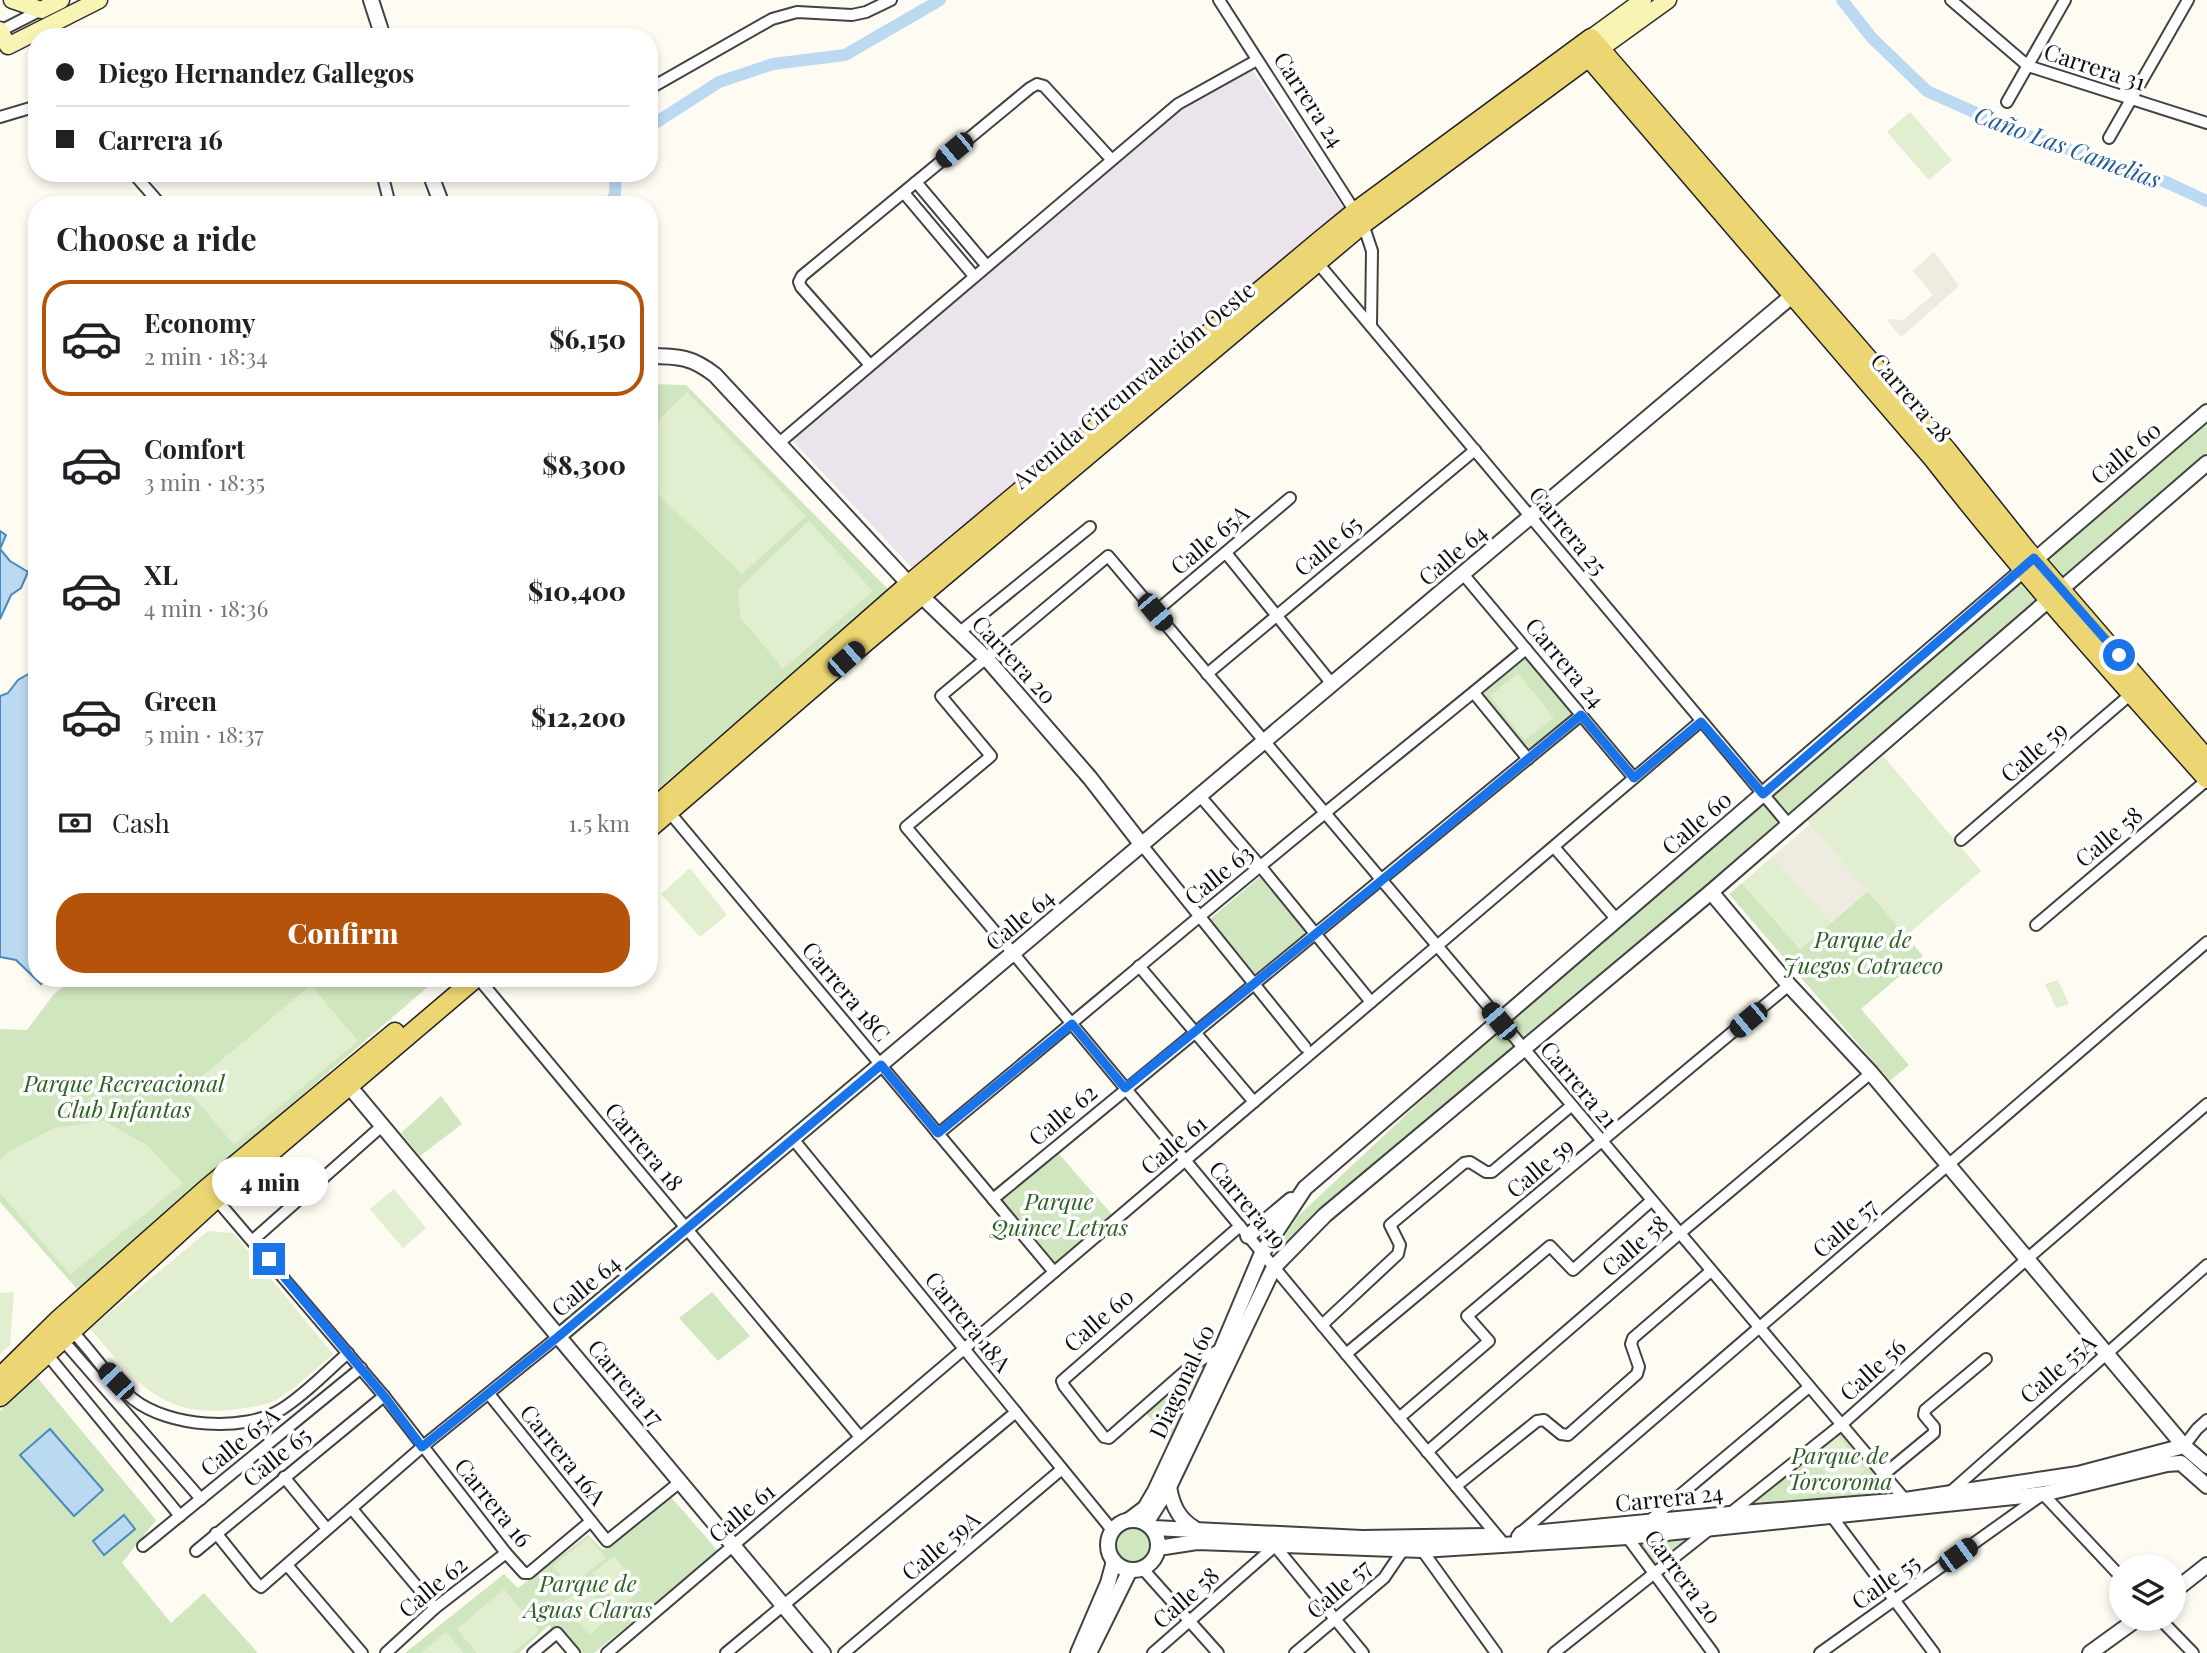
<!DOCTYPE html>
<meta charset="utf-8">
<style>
:root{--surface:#fff;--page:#f6f6f6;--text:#202124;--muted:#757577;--line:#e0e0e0;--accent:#b45309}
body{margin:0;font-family:"Playfair Display",serif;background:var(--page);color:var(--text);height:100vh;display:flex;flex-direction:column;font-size:26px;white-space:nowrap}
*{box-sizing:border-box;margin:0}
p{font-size:23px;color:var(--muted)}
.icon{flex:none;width:38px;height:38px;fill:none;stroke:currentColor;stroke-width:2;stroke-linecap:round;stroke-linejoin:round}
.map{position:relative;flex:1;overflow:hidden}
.panel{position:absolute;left:28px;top:196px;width:630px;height:791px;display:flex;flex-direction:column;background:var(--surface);border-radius:28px;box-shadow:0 4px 10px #0003}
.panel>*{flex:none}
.guide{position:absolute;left:28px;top:28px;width:630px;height:154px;border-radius:28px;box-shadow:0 4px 10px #0003;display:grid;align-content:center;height:154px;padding:0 28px;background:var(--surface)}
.controls{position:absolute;left:2109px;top:1554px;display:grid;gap:14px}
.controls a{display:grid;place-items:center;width:77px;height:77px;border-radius:50%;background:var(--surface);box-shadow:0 4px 10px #0003;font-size:35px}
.end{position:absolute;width:32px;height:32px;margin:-16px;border:9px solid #1a73e8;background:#fff;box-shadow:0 0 0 4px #fff}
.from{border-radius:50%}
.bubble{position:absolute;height:49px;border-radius:24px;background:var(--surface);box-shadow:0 4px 10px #0003;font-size:23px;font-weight:800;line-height:49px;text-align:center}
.car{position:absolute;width:21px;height:42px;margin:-21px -10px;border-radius:9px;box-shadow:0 0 5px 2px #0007;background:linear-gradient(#222 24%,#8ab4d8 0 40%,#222 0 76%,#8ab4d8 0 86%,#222 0)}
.guide b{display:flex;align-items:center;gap:24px;height:66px;font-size:26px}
.guide b+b{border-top:2px solid var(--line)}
.guide i{width:18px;height:18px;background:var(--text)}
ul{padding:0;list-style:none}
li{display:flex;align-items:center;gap:21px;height:116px;margin:0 14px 10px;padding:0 14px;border:4px solid transparent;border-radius:28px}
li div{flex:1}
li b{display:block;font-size:26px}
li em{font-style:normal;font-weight:800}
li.selected{border-color:var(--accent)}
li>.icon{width:63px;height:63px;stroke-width:1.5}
h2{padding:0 28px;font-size:32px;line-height:84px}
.pay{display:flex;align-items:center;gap:18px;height:77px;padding:0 28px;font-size:26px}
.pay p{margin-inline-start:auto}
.cta{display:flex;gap:14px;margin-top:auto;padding:14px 28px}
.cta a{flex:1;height:80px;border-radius:28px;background:var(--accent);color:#fff;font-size:28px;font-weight:800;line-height:80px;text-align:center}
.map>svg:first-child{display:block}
</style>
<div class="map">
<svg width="2207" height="1653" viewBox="0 0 2207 1653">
<rect width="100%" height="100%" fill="#fefcf2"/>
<!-- industrial -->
<path fill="#ece4ec" d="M1251,68L1344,209L914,570L791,439L993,269L1121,157L1185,107Z"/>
<!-- green -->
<g fill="#d0e6be">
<path d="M649,384L686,385L890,591L649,797Z"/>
<path d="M2207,417V455L1503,1060L1275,1251L1298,1216L1502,1025Z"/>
<path d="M1524,657L1573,716L1527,753L1479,693Z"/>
<path d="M1262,875L1312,932L1259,978L1210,919Z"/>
<path d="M1742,883L1800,949L1868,891L1923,956L1861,1009L1909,1065L1890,1081L1729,894Z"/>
<path d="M74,978H438L77,1289L0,1202V1029L27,1030L54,994Z"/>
<path d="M441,1096L462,1124L420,1156L401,1133Z"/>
<path d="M1059,1154L1116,1219L1056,1270L999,1203Z"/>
<path d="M712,1292L750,1336L718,1361L679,1318Z"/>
<path d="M1191,1371L1198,1377V1382L1172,1442L1142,1409Z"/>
<path d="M36,1376L156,1520L122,1563L171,1623L204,1593L258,1653H0V1411Z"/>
<path d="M1843,1422L1901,1490L1748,1509Z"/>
<path d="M670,1496L719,1552L594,1653H571L549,1625L519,1653H405L504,1574L518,1588L588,1535L603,1550Z"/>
<circle cx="1133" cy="1545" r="18"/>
<path d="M1692,1539L1657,1567L1634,1541Z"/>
</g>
<!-- pitch -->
<g fill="#e1eecf">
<path d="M1910,112L1952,160L1929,180L1887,132Z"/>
<path d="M687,392L806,516L742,574L649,486V430Z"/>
<path d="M809,521L873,591L783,669L740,617L738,589Z"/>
<path d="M1518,673L1554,718L1525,740L1490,696Z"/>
<path d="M1883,756L1981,871L1906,936L1807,821Z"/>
<path d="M1773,856L1831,923L1800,949L1742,883Z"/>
<path d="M690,868L727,915L700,937L661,894Z"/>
<path d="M2058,980L2069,1004L2056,1008L2045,984Z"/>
<path d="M311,985L358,1041L234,1145L187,1089Z"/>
<path d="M104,1121L147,1145L183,1183L70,1275L0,1193V1159L11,1150L54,1128Z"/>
<path d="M394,1189L426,1228L403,1248L370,1209Z"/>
<path d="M208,1231L233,1233L333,1354C316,1369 298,1386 279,1398C267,1406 250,1407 237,1409C161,1420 135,1380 90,1329Z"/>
<path d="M14,1292L10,1345L0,1354V1293Z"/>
<path d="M1836,1433L1865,1470L1839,1490L1811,1455Z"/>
<path d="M589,1537L606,1558L570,1587L553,1566Z"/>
<path d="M614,1556L642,1589L620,1607L592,1573Z"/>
<path d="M584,1585L611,1617L589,1635L562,1603Z"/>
<path d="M504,1589L539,1631L513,1653H477L457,1629Z"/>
<path d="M446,1632L464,1653H421Z"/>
</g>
<!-- plaza -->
<g fill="#eeebe0">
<path d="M1934,252L1959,286L1901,337L1886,319L1903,320L1933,295L1913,271Z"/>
<path d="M1810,824L1868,891L1831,923L1773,856Z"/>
</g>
<!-- water -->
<g fill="#bbd9f1" stroke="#488ac1" stroke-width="2">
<path d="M0,531L6,535L0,549L10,561L28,572L21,588L11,595L0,619Z"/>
<path d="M37,669V978H47L41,984L16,960L0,957V696L8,693L18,680Z"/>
<path d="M50,1429L103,1490L74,1516L20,1455Z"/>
<path d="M124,1515L135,1529L104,1555L93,1541Z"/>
</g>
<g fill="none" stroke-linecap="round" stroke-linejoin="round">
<!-- canal -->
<g stroke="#bbd9f1" stroke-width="12">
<path d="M1842,0L1872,38L1927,91L2023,134L2166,182L2207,201"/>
<path d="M649,127L719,82L773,64L845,55L940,0"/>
<path d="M609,205L615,194L616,173"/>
</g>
<!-- minor casing -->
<g stroke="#424242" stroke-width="14">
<g id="minor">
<path d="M1219,0L1363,224L1372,251L1371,326"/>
<path d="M1951,0L2028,66L2207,123"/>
<path d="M0,31L41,10"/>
<path d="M649,89L772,19L797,12L852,15L866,12L891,0"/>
<path d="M2007,102L2065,0"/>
<path d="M0,117L37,106"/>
<path d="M2109,138L2188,0"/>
<path d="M133,173L161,205"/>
<path d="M382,173L390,205"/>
<path d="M916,182L986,265"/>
<path d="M904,193L974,276"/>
<path d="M1317,262L1789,825"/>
<path d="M870,365L801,287L799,282L802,276L1030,88L1037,84L1044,86L1111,159"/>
<path d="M779,443L1178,104L1257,60"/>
<path d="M1226,553L1332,684"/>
<path d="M1463,574L1634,778"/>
<path d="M1155,612L1290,498"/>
<path d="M960,632L1090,527"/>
<path d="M1207,674L1475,450"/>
<path d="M1474,693L1528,759"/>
<path d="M1200,796L1261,867L1371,1002"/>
<path d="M665,807L1054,1272"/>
<path d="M1961,840L2131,694"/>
<path d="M1142,845L1305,1047"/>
<path d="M1554,847L1617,920"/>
<path d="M2036,925L2207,780"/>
<path d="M1139,966L1254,1102"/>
<path d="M478,978L860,1437"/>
<path d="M938,1134C1068,1027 1195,919 1325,813C1392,758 1460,704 1526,649"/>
<path d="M793,1139L1112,1530"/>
<path d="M216,1199L384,1396L506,1553L524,1573H529L591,1521"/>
<path d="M993,1199L1581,715"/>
<path d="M253,1240L383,1125"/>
<path d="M1322,1325L1398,1254L1400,1245L1390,1225L1464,1163L1470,1162L1486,1172H1492L1571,1106"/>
<path d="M68,1327C91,1349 108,1379 133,1399C168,1427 244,1433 282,1409C306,1394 327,1371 348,1353"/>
<path d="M60,1337L201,1499"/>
<path d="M1222,1348L1191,1366L1109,1438L1104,1437L1064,1386L1062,1381L1240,1226"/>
<path d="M46,1353L180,1516"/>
<path d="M1346,1354L1789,985"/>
<path d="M489,1394L607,1541L680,1482"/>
<path d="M1399,1418L1489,1341L1467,1316L1550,1246L1573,1270L1651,1201"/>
<path d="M2184,1446L2197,1429L2207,1420"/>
<path d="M1427,1452L1679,1234L1871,1073"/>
<path d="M1883,1475L1934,1433V1427L1924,1415L1925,1410L1986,1359"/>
<path d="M284,1477L327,1529"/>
<path d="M1456,1486L1537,1421L1544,1420L1561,1434L1568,1435L1637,1374L1639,1367L1631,1344L1633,1338L1711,1271"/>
<path d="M1947,1495L2207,1265"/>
<path d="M352,1509L435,1608"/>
<path d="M1728,1515L1841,1425L2028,1258L2207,1104"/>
<path d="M1833,1518L1934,1653"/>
<path d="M1649,1521L1809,1387"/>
<path d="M216,1533L257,1584L261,1587L422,1447L559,1336"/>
<path d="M1625,1534L1713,1653"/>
<path d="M1517,1536L2207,942"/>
<path d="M1504,1544L1013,953L906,827L991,756L941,696L1108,556L1907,1502"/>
<path d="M143,1546L361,1368"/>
<path d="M1422,1550L1496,1653"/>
<path d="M196,1551L384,1396"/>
<path d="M287,1565L362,1653"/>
<path d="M1142,1568L1218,1653"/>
<path d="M2160,1619L2193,1653"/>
<path d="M386,1653L435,1608L506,1553"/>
<path d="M533,1653L557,1633L574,1653"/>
<path d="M607,1653L1701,721"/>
<path d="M726,1653L1016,1412"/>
<path d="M844,1653L1062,1469"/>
<path d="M1153,1653L1275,1546L1363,1653"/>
<path d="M1295,1653L1384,1578L1403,1550"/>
<path d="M1554,1653L1710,1529"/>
<path d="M1820,1653L2043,1494L2121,1577"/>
</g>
</g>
<!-- tertiary casing -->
<g stroke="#424242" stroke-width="18">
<g id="tertiary">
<path d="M371,0L383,37"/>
<path d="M430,173L442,205"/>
<path d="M649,356C679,356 692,357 715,375L909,584L987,659L1090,778L1142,845"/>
<path d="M1711,892L1789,985L1871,1073L2184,1446L2207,1466"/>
<path d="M344,1080L823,1653"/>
<path d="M1248,1236L1291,1200"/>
<path d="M559,1336L1799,290"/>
<path d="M1169,1487C1172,1504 1178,1519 1194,1528"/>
<circle cx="1133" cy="1545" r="25"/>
<path d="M1129,1520L1145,1508L1155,1491L1222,1348L1262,1253L1305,1188L2207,412"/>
<path d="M1146,1523L1169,1487L1274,1267L1325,1215L1711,892L2207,463"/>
<path d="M1153,1528L1362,1538L1487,1536"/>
<path d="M1521,1534L1730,1514L1905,1500L2078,1474L2184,1446"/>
<path d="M1158,1548L1197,1542L1422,1550L1627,1537L2043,1494L2167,1464L2181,1463L2207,1486"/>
<path d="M2174,1591L2207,1565"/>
<path d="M1078,1653L1108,1583L1114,1561"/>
<path d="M1089,1653L1130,1570"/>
<path d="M2090,1653L2137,1619"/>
</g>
</g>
<!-- secondary casing -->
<g stroke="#313131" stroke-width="19">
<g id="secondary">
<path d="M12,0L41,10L61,0"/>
<path d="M0,30L8,46L99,0"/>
<path d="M1591,38L1643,0"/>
<path d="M1600,49L1668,0"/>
</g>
</g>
<!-- primary casing -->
<g stroke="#202020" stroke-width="21">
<g id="primary">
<path d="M1583,51L1934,460C2020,571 2114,674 2207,779"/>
<path d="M649,812L909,584L1318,242L1356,211L1591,38L1947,450L2026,549L2207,759"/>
<path d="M649,829L866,642L1363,224L1600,49"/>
<path d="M0,1377L59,1319L206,1189L395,1032"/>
<path d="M0,1397L216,1199L476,978"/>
</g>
</g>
<!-- minor -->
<use href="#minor" stroke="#fff" stroke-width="10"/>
<!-- tertiary -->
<use href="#tertiary" stroke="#fff" stroke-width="14"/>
<!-- secondary -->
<use href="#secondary" stroke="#f8f4b3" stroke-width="16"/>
<!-- primary -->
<use href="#primary" stroke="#ecd673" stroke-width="18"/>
</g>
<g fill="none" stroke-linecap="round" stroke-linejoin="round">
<!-- route -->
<path stroke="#1a73e8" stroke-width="9" d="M269,1259L384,1396L422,1447L559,1336L881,1065L938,1133L1072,1024L1125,1088L1381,881L1581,715L1634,778L1701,722L1763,794L2034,558L2119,655"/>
</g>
<g text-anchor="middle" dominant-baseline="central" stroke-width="7" stroke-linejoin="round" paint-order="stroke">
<!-- street labels -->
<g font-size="23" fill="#0f0f0f" stroke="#fff">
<text transform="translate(2095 66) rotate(18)">Carrera 31</text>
<text transform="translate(1310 99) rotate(57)">Carrera 24</text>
<text transform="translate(1133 384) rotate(-40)">Avenida Circunvalación Oeste</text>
<text transform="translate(1912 397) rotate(49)">Carrera 28</text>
<text transform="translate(2125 452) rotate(-40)">Calle 60</text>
<text transform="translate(1569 530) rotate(50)">Carrera 25</text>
<text transform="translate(1209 539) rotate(-40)">Calle 65A</text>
<text transform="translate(1327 545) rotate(-40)">Calle 65</text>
<text transform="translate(1452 554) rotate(-40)">Calle 64</text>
<text transform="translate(1015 659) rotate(47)">Carrera 20</text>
<text transform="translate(1566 662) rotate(50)">Carrera 24</text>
<text transform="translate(2033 751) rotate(-41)">Calle 59</text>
<text transform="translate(1696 822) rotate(-41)">Calle 60</text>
<text transform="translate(2108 836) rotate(-40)">Calle 58</text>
<text transform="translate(1218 874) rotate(-39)">Calle 63</text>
<text transform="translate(1019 919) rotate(-40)">Calle 64</text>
<text transform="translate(847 991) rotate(50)">Carrera 18C</text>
<text transform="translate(1580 1084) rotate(50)">Carrera 21</text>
<text transform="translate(1062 1114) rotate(-40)">Calle 62</text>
<text transform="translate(1173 1144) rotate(-40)">Calle 61</text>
<text transform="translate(645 1146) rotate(50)">Carrera 18</text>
<text transform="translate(1539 1167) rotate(-40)">Calle 59</text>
<text transform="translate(1249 1204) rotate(50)">Carrera 19</text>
<text transform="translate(1844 1227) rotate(-41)">Calle 57</text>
<text transform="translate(1634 1245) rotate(-41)">Calle 58</text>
<text transform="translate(585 1285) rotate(-40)">Calle 64</text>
<text transform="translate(1098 1319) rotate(-41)">Calle 60</text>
<text transform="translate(969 1321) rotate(51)">Carrera 18A</text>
<text transform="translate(2057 1368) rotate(-41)">Calle 55A</text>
<text transform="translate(1872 1369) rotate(-42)">Calle 56</text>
<text transform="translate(1181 1381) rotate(-65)">Diagonal 60</text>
<text transform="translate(627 1382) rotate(50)">Carrera 17</text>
<text transform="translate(239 1441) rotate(-39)">Calle 65A</text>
<text transform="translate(564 1454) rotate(51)">Carrera 16A</text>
<text transform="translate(276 1456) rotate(-39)">Calle 65</text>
<text transform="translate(1669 1497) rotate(-6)">Carrera 24</text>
<text transform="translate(494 1502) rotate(51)">Carrera 16</text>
<text transform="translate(741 1512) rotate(-40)">Calle 61</text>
<text transform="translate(940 1545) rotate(-40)">Calle 59A</text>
<text transform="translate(1684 1576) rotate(53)">Carrera 20</text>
<text transform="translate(1885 1581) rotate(-35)">Calle 55</text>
<text transform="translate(432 1586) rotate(-40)">Calle 62</text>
<text transform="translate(1338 1588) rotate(-41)">Calle 57</text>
<text transform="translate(1185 1597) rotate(-41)">Calle 58</text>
</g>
<!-- park labels -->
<g font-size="23" font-style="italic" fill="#2d6124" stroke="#fff">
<text x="1863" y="938">Parque de<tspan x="1863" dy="26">Juegos Cotraeco</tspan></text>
<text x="124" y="1082">Parque Recreacional<tspan x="124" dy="26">Club Infantas</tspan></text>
<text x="1059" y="1200">Parque<tspan x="1059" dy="26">Quince Letras</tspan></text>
<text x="1840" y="1454">Parque de<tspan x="1840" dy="26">Torcoroma</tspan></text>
<text x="588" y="1582">Parque de<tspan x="588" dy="26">Aguas Claras</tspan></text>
</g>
<!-- water labels -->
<g font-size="24" font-style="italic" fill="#235d96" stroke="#fff">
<text transform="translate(2068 146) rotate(20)">Caño Las Camelias</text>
</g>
</g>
</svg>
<div class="controls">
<a><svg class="icon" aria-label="layers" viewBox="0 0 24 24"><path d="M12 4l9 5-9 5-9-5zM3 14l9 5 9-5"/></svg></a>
</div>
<i class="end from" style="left:2119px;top:655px"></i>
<i class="end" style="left:269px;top:1259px"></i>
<div class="bubble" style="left:212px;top:1157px;width:116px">4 min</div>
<i class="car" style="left:954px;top:150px;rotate:230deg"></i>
<i class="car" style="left:1155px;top:612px;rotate:140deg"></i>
<i class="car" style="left:846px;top:659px;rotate:49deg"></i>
<i class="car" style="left:1748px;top:1020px;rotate:230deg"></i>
<i class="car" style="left:1499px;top:1021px;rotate:320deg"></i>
<i class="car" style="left:116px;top:1381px;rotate:317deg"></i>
<i class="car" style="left:1958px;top:1555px;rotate:54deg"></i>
<div class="guide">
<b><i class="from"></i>Diego Hernandez Gallegos</b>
<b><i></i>Carrera 16</b>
</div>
<section class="panel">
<h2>Choose a ride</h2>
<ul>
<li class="selected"><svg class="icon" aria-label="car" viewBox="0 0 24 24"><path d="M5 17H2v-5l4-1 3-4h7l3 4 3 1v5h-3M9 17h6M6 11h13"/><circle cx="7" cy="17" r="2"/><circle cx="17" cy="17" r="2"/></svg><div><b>Economy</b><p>2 min · 18:34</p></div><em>$6,150</em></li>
<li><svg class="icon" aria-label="car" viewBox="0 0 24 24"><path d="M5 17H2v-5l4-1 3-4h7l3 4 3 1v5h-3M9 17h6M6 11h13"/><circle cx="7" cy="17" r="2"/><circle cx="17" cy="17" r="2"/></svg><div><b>Comfort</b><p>3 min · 18:35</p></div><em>$8,300</em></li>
<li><svg class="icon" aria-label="car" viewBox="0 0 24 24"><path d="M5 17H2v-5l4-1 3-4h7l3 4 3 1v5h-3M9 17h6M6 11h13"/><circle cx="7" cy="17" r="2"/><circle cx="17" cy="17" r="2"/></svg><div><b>XL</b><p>4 min · 18:36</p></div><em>$10,400</em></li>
<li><svg class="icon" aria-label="car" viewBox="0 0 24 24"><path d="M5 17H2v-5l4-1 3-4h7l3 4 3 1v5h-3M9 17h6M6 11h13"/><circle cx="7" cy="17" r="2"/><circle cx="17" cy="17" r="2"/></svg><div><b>Green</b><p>5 min · 18:37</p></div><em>$12,200</em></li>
</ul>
<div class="pay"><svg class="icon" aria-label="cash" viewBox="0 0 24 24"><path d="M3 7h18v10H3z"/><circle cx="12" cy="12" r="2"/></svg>Cash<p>1.5 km</p></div>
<div class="cta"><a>Confirm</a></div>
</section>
</div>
